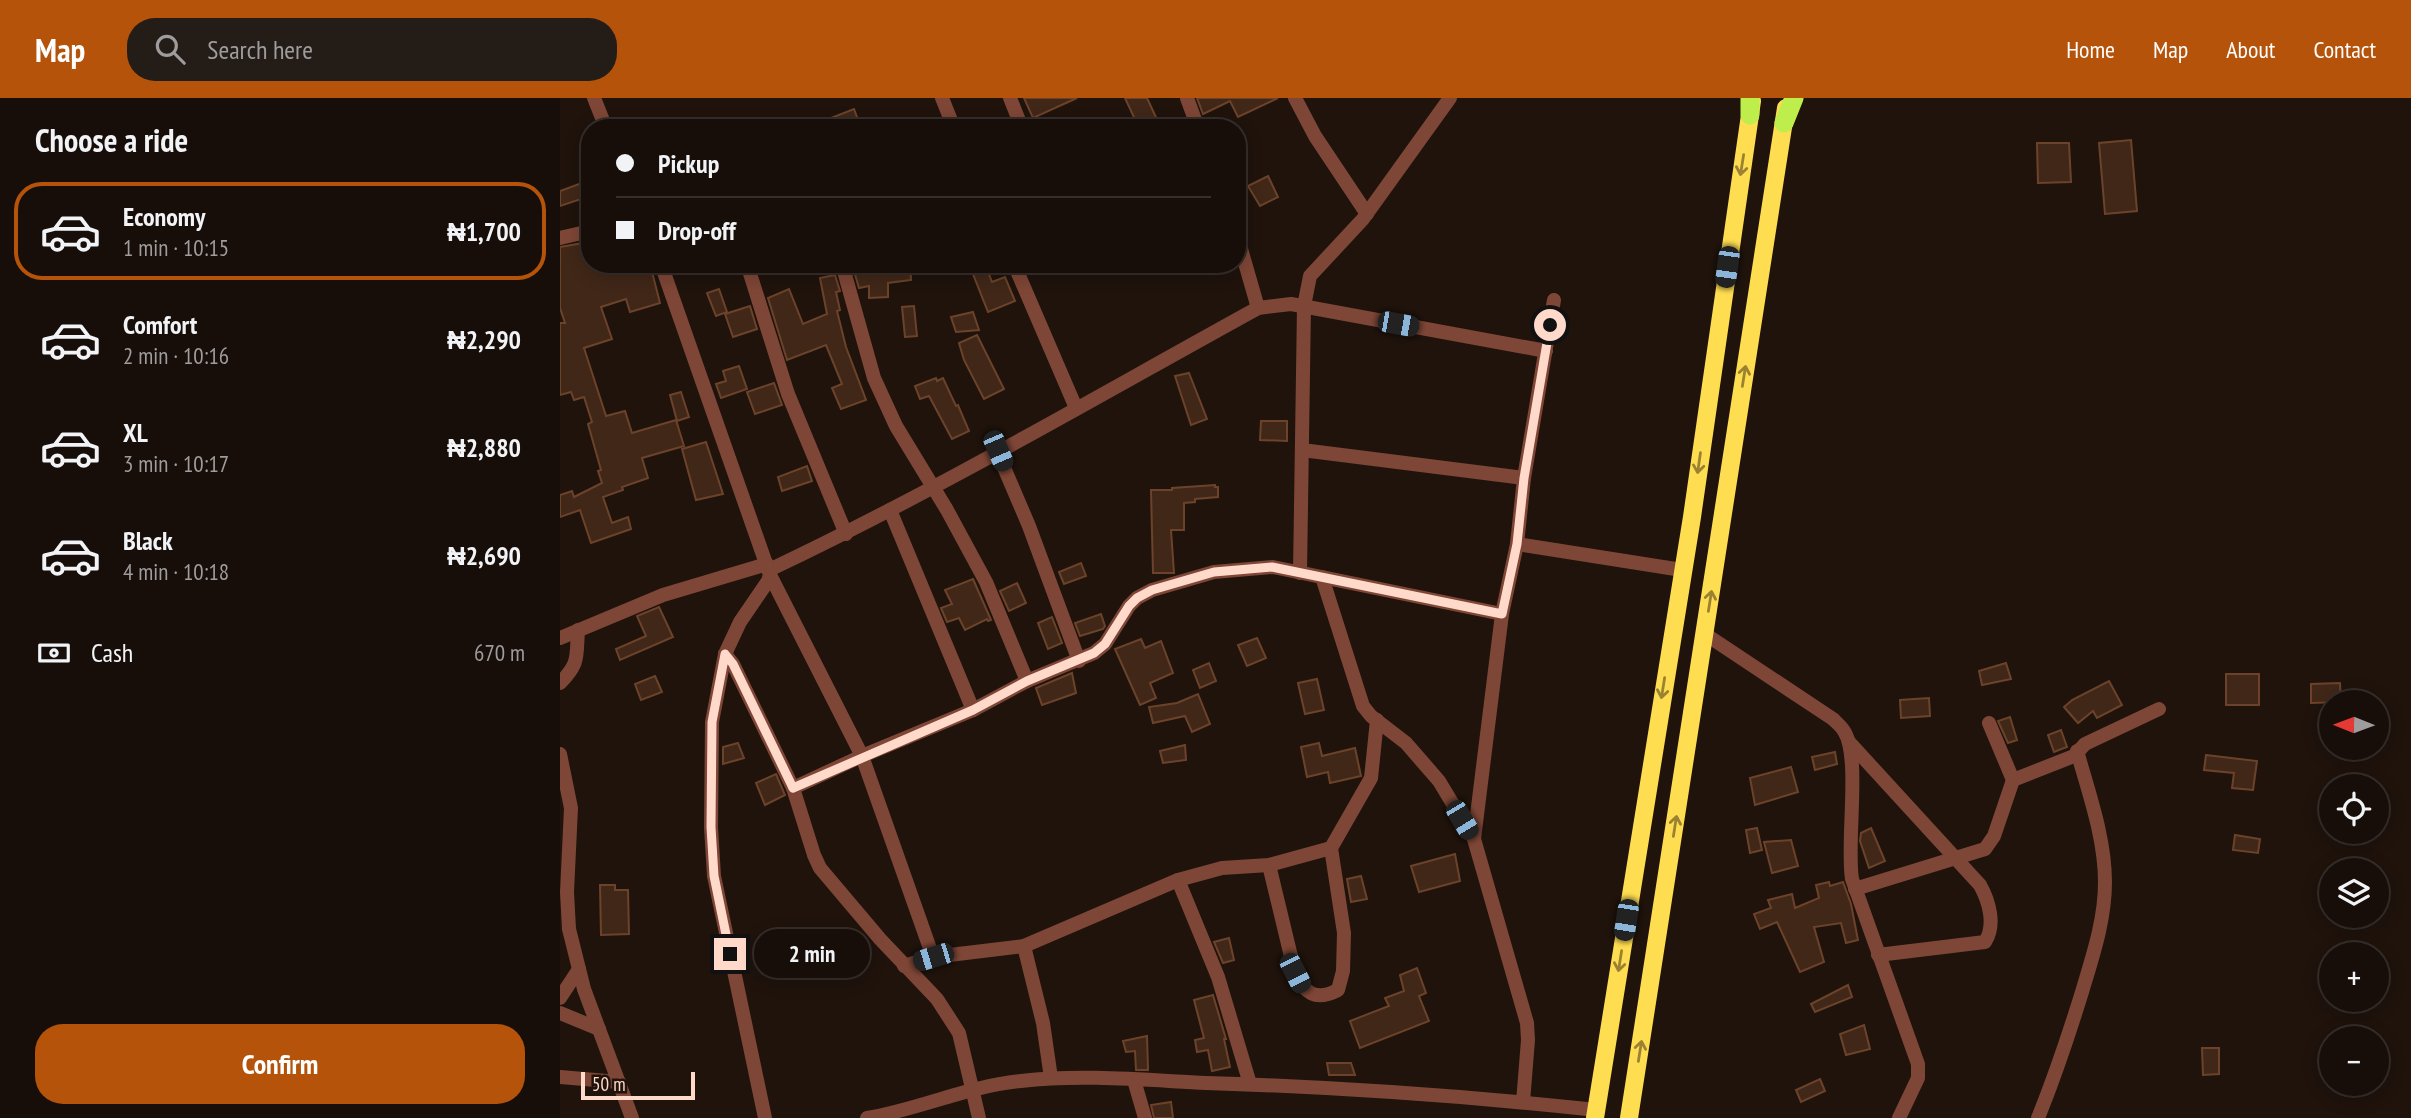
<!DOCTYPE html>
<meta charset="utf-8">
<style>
:root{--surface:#170e09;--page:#241c17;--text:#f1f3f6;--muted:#9e9c9c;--line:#362e2a;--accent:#b45309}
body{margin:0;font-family:"PT Sans Narrow",sans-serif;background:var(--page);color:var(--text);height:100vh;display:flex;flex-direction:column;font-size:26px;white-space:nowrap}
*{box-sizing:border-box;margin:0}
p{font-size:23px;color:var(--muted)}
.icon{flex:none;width:38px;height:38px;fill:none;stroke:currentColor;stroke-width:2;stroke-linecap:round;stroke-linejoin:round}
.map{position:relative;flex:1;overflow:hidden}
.panel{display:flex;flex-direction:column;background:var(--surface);width:560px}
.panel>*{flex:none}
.top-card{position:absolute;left:21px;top:21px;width:665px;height:154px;border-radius:28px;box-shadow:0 4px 18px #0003,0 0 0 2px var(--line);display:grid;align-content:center;height:154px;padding:0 35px;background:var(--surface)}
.needle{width:46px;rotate:271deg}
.tools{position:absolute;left:1759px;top:592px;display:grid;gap:14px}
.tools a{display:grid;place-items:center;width:70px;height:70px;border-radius:50%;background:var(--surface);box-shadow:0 4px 18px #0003,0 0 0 2px var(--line);font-size:35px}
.scale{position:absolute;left:21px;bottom:18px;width:114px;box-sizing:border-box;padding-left:7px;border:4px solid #ffd9ca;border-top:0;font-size:19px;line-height:24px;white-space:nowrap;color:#ffd9ca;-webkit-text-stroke:5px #1f130c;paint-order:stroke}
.end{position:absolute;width:32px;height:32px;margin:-16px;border:9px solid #ffd9ca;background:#111;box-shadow:0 0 0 4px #111}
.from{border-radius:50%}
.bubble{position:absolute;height:49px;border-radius:24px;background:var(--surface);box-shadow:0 4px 18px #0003,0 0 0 2px var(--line);font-size:23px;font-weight:800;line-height:49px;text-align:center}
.car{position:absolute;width:21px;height:42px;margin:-21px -10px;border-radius:9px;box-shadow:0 0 5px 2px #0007;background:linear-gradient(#222 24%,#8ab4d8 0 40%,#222 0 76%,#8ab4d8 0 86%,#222 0)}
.top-card b{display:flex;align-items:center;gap:24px;height:66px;font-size:26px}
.top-card b+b{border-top:2px solid var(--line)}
.top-card i{width:18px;height:18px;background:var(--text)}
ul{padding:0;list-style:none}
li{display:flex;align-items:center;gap:21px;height:98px;margin:0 14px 10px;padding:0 21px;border:4px solid transparent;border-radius:28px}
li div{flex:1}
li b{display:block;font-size:26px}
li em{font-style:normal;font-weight:800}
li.active{border-color:var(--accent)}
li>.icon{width:63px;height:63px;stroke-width:1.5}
h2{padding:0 35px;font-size:32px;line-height:84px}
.pay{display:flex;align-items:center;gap:18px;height:77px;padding:0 35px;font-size:26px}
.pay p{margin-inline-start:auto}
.primary-button{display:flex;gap:14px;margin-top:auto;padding:14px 35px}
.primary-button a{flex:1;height:80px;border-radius:28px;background:var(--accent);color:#fff;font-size:28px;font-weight:800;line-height:80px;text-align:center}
header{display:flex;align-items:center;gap:42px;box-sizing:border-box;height:98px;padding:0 35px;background:var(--accent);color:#fff}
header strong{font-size:33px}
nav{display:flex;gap:38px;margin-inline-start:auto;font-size:24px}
.search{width:490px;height:63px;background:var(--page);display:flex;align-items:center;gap:18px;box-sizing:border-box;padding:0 24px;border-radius:28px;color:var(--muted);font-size:26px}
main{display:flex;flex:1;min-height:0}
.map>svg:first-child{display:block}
</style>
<header>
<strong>Map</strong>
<div class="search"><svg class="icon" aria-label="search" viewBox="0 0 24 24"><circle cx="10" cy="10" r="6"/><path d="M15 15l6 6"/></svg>Search here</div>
<nav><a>Home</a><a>Map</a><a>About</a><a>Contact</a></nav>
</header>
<main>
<section class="panel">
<h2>Choose a ride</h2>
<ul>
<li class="active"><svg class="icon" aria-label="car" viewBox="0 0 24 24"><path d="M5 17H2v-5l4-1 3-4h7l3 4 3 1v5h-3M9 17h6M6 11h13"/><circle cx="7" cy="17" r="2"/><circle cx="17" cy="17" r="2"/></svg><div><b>Economy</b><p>1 min · 10:15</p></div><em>₦1,700</em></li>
<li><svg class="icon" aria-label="car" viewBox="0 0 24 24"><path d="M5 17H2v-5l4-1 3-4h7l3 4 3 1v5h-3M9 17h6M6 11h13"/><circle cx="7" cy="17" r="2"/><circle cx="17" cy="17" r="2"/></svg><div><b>Comfort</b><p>2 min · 10:16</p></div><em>₦2,290</em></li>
<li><svg class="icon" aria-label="car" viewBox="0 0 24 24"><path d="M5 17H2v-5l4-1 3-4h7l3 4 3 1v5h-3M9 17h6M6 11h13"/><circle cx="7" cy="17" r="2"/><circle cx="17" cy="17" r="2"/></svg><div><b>XL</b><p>3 min · 10:17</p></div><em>₦2,880</em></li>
<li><svg class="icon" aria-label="car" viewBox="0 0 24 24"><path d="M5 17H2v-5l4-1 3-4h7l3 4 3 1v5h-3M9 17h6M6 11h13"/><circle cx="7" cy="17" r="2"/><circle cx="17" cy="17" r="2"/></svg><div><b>Black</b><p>4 min · 10:18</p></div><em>₦2,690</em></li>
</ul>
<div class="pay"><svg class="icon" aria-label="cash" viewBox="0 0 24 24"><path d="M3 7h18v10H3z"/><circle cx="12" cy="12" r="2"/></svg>Cash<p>670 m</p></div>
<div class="primary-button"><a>Confirm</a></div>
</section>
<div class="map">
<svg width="1851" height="1020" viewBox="0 0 1851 1020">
<rect width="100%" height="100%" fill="#1f130c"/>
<!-- building -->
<g fill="#402718" stroke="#6c432a" stroke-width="2">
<path d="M464,0H517L473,20Z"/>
<path d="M565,0H587L601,30H579Z"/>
<path d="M637,0H718L678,19L670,3L643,16Z"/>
<path d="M294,11L301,30H248V29Z"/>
<path d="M1571,42L1577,113L1545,116L1539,45Z"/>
<path d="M1477,45H1509L1511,84L1478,85Z"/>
<path d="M708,78L718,99L700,108L688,88Z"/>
<path d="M30,82V98L0,108V93Z"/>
<path d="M23,145L27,158L30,157V166H90L100,205L70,214L66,201L41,209L52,241L24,250L46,318L65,313L72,335L116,322L124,348L82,360L88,380L62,389L63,392L43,399L52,425L68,419L71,431L31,445L20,412L0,419V397L12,393L14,399L42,385L38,373L41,372L28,326L32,324L24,299L14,302L11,294L0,297V225H5L0,210V149Z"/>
<path d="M341,166H350L351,182L328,185V199L309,200V188L299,190L294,173Z"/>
<path d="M409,166H425L432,184L445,179L455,203L428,214Z"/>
<path d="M275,177L280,193L276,194L280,212L277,213L286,249L306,302L281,311L272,290L282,286L266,247L227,262L208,200L229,191L243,226L267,216L260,180Z"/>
<path d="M159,191L167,214L156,218L147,195Z"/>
<path d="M190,208L197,231L173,239L165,216Z"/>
<path d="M354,208L357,238L345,239L342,209Z"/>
<path d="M413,214L419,232L396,234L391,219Z"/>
<path d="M417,237L444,291L424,301L404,262L399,245Z"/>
<path d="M179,268L187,291L161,300L156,286L166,283L163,273Z"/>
<path d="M629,275L647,321L631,327L615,278Z"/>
<path d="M376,280L377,283L383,280L396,308L398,307L409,333L392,341L369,298L360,301L355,288Z"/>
<path d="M214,285L222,307L195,316L187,294Z"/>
<path d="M121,294L129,319L117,323L110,297Z"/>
<path d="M701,323H727V343L700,342Z"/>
<path d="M146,344L163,396L136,402L122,351Z"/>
<path d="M247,368L252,383L222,393L218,379Z"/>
<path d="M655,387V389H658V399L635,401V404L624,405V432H611L614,475H593L591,392H612V390Z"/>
<path d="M521,465L526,478L504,486L499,474Z"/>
<path d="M413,481L431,522L428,523L427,521L405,532L399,520L387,524L381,510L392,506L385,492Z"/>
<path d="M457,485L466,505L449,513L440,493Z"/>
<path d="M99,509L113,539L60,562L56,551L86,538L77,518Z"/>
<path d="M541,516L545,528L543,531L520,538L515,525Z"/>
<path d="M492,519L502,545L488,551L478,525Z"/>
<path d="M697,540L706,560L687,568L678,547Z"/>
<path d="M581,541L585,550L601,543L613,575L590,585L596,600L580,607L555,551Z"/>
<path d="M649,565L656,583L640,590L633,572Z"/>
<path d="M1446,565L1451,581L1422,587L1419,573Z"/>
<path d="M512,575L516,595L482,607L476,590Z"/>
<rect x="1666" y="576" width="33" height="31"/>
<path d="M95,578L102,594L81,602L75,586Z"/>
<path d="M757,581L764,612L745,616L738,585Z"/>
<path d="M1549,583L1562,607L1537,620L1533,613L1518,625L1504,609L1512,602Z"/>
<path d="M1780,585L1781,604L1751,605V586Z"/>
<path d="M638,596L650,626L632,634L625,618L593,625L589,609L617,605Z"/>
<path d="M1369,600L1370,618L1341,620L1340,602Z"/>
<path d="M1450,619L1457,642L1448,645L1438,623Z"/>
<path d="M1501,632L1507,649L1494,654L1488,637Z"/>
<path d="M178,645L184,660L163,666V649Z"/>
<path d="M759,645L762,658L795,650L801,678L770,685L768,674L747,679L741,649Z"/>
<path d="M625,647L626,662L603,665L600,653Z"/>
<path d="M1275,654L1277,666L1255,672L1252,659Z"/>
<path d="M1646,657L1697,663L1693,692L1672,690L1674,675L1644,672Z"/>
<path d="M1231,669L1238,694L1195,707L1190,680Z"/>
<path d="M216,676L225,697L205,707L196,685Z"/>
<path d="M1197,730L1202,752L1190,755L1186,732Z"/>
<path d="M1311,730L1325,763L1309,770L1300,743L1301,735Z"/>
<path d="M1675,737L1700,741L1698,755L1673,752Z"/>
<path d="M1231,742L1238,768L1212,775L1204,744Z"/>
<path d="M895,756L900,783L859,794L851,768Z"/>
<path d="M801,778L807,801L791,804L787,781Z"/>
<path d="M1269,784L1270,788L1283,784L1291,806L1298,842L1286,845L1281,825L1254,829L1264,864L1240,874L1217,824L1200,831L1194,816L1211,810L1208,802L1232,796L1235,810L1259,800L1256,787Z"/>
<path d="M40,787H55V792H68L69,836L41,837Z"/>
<path d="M669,840L674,862L663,865L654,844Z"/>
<path d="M857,870L866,895L859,898L869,923L800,950L790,923L829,908L825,900L844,893L840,877Z"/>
<path d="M1288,887L1292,899L1255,914L1251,906Z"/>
<path d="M653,897L666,941H664L670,969L652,973L648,952L637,954L635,942L644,940L634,902Z"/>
<path d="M1304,927L1310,951L1286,957L1280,936Z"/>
<path d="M587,938L588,972H576L575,953L566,954L563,943Z"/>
<path d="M1642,950H1659V976L1643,977Z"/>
<path d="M767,965H791L795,977H769Z"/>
<path d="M1260,981L1265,993L1241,1004L1236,992Z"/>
<path d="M611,1004L613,1020H594L591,1007Z"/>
</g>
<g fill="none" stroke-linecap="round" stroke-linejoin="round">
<!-- minor -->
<g stroke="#7e4636" stroke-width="14">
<path d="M34,0L46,30"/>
<path d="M382,0L394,30"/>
<path d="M450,0L462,30"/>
<path d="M627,0L638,30"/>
<path d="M735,0L755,38L807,116"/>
<path d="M677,137L698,210"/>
<path d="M0,140L30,133"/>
<path d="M101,166L210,477L208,483L180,524L165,556L152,624L151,729L154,778L205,1020"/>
<path d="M187,166L228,296L286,436"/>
<path d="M282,166L314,280L336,328L387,412L426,484L467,583"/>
<path d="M454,166L516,310"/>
<path d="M742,352L964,380"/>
<path d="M437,353L469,428L519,563"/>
<path d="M330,412L413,612"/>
<path d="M957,446L1122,472"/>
<path d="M209,472C376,393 536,299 698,210L731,206L986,253"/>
<path d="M740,475L744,208L750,178L803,121L890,0"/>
<path d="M210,477L302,658L373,859"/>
<path d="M762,479L803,608L811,618L846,645L879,683L914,741L967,925L968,942L963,1004"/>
<path d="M1145,536L1273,621C1276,624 1281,628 1284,633C1301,659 1286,744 1292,781L1358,966V980L1339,1020"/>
<path d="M0,540L103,497L207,466"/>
<path d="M165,556L173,566L233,690L254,757L260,770L320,841L377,901L399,935L419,1020"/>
<path d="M0,585C20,565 16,559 18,532"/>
<path d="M1429,625L1453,682"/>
<path d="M1289,644L1420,787C1429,803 1436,827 1425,844L1318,857"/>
<path d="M0,656L11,710L7,794L9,831L24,891L72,1020"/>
<path d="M233,690L302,658L413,612L467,583L534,555L545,546L569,508L577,500L592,492L654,474L713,469L942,516"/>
<path d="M914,741L942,516L957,446L964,380L994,202"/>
<path d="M709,767L735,875C745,895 755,904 778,892L783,873L784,835L771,750L811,680L817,622"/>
<path d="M618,782L658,879L690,986"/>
<path d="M1295,791L1425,751L1434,738L1453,682L1514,658L1525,646L1599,611"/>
<path d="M464,848L483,925L491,980"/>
<path d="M344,868L373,859L464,848L618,782L662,770L709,767L771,750"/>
<path d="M0,900L19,871"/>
<path d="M0,915L39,931"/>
<path d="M0,979L59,984"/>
<path d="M574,982L585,1020"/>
<path d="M1478,1020C1495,978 1509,936 1522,894C1533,857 1545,822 1545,784C1545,740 1529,696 1517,653"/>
</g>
<!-- tertiary -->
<path stroke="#7e4636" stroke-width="14" d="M307,1020C360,1011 408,988 461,983C522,976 585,982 646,985C776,989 907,998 1037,1012"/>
<!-- primary -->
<g stroke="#ffdd51" stroke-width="18">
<path d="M1035,1020L1132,419L1192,3"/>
<path d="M1069,1020L1226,10"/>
</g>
<!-- trunk -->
<g stroke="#beee4b" stroke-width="19">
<path d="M1190,17V0"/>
<path d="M1224,25L1234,0"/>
</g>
</g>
<!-- one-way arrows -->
<defs><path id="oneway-shaft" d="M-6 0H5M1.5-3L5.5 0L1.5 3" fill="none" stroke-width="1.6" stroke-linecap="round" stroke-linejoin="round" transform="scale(1.75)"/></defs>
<g stroke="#9a8232">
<use href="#oneway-shaft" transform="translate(1182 67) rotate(99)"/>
<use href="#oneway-shaft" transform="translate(1184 278) rotate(-81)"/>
<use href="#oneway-shaft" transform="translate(1139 365) rotate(98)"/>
<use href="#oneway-shaft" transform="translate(1150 503) rotate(-81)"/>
<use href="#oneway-shaft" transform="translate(1103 590) rotate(99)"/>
<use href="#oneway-shaft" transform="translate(1115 728) rotate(-81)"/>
<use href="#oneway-shaft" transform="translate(1060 863) rotate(99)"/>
<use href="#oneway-shaft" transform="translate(1080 953) rotate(-81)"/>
</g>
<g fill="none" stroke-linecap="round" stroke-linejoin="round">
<!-- route -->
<path stroke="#ffd9ca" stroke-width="9" d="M170,856L154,778L151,729L152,624L165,556L173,566L233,690L413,612L467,583L534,555L545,546L569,508L577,500L592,492L654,474L712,469L942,516L957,446L964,380L990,227"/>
</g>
</svg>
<div class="tools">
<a><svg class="needle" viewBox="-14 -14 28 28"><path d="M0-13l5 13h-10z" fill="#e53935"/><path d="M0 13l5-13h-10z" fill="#9e9c9c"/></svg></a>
<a><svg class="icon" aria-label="locate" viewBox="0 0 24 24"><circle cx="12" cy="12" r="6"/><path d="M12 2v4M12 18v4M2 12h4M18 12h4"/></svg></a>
<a><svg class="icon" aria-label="layers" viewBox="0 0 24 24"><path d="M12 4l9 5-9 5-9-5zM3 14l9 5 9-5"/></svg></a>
<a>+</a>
<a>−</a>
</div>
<div class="scale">50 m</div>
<i class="end from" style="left:990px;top:227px"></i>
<i class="end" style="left:170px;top:856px"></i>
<div class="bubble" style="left:194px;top:831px;width:116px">2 min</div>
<i class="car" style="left:1167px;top:169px;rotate:188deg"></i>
<i class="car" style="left:838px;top:226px;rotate:100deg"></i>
<i class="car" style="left:438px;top:353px;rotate:157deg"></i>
<i class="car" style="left:902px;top:722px;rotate:149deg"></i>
<i class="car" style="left:1066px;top:822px;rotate:189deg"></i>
<i class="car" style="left:373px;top:859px;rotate:253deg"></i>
<i class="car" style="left:735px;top:875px;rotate:153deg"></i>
<div class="top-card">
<b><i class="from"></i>Pickup</b>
<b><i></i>Drop-off</b>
</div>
</div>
</main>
